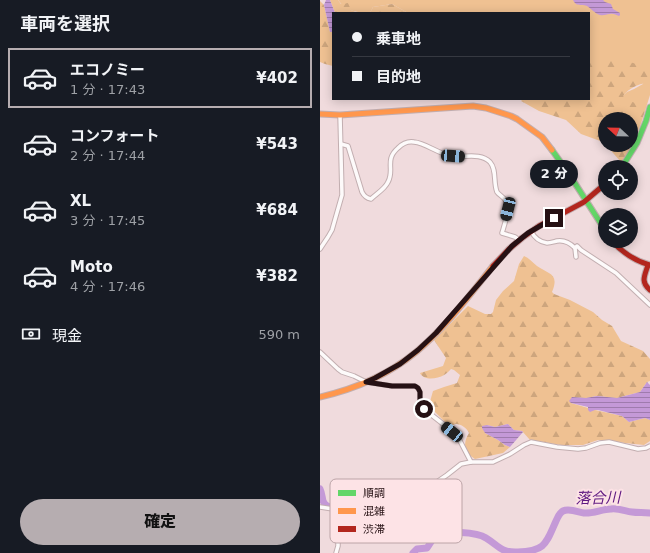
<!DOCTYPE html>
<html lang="ja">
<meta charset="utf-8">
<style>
:root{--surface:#171b24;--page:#242831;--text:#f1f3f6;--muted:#9ea1a6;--line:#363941;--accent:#b6adb0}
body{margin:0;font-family:"DejaVu Sans","Noto Sans JP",sans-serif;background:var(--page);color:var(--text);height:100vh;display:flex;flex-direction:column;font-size:15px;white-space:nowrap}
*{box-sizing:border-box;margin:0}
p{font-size:13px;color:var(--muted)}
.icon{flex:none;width:22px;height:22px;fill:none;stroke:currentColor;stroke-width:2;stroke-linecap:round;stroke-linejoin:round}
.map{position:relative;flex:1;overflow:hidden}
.panel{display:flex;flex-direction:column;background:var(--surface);width:320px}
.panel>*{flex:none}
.guide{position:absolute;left:12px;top:12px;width:258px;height:88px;border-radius:0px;box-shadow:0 2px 10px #0003;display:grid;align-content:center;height:88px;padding:0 20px;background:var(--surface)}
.needle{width:26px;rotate:292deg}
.tools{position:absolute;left:278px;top:112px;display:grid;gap:8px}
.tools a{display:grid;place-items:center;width:40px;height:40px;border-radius:50%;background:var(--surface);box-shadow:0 2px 10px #0003;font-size:20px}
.end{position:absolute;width:18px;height:18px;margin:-9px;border:5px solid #261114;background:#fff;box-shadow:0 0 0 2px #fff}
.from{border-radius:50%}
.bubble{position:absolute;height:28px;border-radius:14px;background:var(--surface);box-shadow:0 2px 10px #0003;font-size:13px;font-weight:800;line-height:28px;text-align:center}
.car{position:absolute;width:12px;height:24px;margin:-12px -6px;border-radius:5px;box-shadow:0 0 3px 1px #0007;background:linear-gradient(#222 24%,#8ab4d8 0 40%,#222 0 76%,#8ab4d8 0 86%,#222 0)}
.guide b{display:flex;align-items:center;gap:14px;height:38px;font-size:15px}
.guide b+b{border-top:1px solid var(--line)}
.guide i{width:10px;height:10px;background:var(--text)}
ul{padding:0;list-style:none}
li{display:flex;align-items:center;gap:12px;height:60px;margin:0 8px 6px;padding:0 12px;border:2px solid transparent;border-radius:0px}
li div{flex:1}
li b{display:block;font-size:15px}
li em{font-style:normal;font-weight:800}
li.current{border-color:var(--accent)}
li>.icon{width:36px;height:36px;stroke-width:1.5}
h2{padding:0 20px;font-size:18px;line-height:48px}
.pay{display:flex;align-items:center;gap:10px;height:44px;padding:0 20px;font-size:15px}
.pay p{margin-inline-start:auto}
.primary-button{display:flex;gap:8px;margin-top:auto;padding:8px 20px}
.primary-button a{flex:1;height:46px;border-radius:24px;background:var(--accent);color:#111;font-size:16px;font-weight:800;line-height:46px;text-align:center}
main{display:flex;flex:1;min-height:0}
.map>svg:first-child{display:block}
</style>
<main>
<section class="panel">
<h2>車両を選択</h2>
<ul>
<li class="current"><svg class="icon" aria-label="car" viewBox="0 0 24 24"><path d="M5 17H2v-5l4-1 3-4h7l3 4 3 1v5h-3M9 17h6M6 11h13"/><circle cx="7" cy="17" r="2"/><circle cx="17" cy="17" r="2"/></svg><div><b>エコノミー</b><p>1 分 · 17:43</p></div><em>¥402</em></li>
<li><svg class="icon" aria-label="car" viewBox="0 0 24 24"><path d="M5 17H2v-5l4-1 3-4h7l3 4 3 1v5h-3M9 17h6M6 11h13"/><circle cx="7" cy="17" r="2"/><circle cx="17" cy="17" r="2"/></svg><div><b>コンフォート</b><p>2 分 · 17:44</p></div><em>¥543</em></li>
<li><svg class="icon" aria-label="car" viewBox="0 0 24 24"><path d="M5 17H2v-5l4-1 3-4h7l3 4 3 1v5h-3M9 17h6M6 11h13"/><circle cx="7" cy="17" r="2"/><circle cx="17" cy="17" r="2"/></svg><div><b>XL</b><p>3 分 · 17:45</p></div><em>¥684</em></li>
<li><svg class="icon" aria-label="car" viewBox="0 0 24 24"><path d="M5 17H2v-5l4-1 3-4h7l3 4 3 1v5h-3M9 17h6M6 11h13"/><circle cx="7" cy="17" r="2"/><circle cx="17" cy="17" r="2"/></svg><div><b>Moto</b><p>4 分 · 17:46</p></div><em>¥382</em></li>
</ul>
<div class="pay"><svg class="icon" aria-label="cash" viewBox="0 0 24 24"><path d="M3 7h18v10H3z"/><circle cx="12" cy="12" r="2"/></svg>現金<p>590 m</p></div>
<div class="primary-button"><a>確定</a></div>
</section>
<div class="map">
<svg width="330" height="553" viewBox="0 0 330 553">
<defs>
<pattern id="forest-firs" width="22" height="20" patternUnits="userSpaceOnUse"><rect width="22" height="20" fill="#efc192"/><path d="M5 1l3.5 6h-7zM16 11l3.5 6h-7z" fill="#cda57d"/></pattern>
<pattern id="water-rules" width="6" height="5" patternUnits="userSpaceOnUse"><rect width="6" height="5" fill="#c499d7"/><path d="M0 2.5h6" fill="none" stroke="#9f7bad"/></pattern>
</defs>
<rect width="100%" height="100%" fill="#f0dbdd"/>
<!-- green -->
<path fill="#efc192" d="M18,0H330V95L325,111L315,109L298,100L307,92L314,89L323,84L326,71L269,66V13H88L72,4L53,7L50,13C38,13 26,11 18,0Z"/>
<!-- forest -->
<g fill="url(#forest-firs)">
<path d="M10,0H18L21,4L28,3L31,10L38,13H15Z"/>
<path d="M0,1L4,5L10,32H13V66L5,64L0,62Z"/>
<path d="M72,4L88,13H50L53,7Z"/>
<path d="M269,57L277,59L297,57L313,63L318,64L326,66C330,72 330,77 327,83C318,84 309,88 303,96L306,100L322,105L325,111C319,130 313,147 301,162L286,145H311V119H285V144L283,142L261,134L246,120L219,111L201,101L203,99H269Z"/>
<path d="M204,256C209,258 212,262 217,266C228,274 240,273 232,292L234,294L250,300L273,312L282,320L292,326L301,341L323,351L330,359V381L327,382L320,392L297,398L277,396L266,398L252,397L251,403L275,410L302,416L309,422L325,418L330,420V441L324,445L278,440L263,445H241L210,440L202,431L194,430L188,424L175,427L167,425L165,433L178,440L185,445L190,447L183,453L155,459C143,452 143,443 149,433C147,428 141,424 136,424C134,424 131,426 130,427L110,407L109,405L113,391L124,387L137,383L140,375L134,370L131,369C129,371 126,374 124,375C117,379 104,381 100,373L123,366L126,358L114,340L148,306L165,314H171L173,312L176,300L183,291L194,281L199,264Z"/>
</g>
<!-- water -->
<g fill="url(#water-rules)">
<path d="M6,0H10L15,13H13V32H10L4,5Z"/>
<path d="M253,0H283L285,2L291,4L293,9L300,13V15L299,16C296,15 293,13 290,14C286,14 284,16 280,15C274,13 272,9 267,6C261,3 257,8 253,0Z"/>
<path d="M327,382L330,385V420L325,418L309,422L302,416L278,410H275L270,412L268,410V407L251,403L249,401L252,397L266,398L277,396L297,398L320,392Z"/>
<path d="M188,424L194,430L202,431L203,432L190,447L185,445L178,440L165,433L162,428V426L167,425L175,427Z"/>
</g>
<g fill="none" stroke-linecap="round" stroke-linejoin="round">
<!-- river -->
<g stroke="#c499d7" stroke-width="7">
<path d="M0,489C2,493 2,497 3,501C9,515 22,500 28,498C29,498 34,498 34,498C42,501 45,509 50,514L55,515L68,510L80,517L111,526L114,529L118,535"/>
<path d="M93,553L97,549L107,548C110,544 112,539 116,536C125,530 157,532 166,538C179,546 181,553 198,552C226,551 226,543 236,521C238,517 239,513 243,511C249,508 258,512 264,513C273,514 282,509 291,509C298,508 305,511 312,512C318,513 324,512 330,513"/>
</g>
<!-- street casing -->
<g stroke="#c2aeb0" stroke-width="5.5">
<g id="street">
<path d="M21,144L28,146L42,192C44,196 46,198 51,199C56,194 65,189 68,182C75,170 64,160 78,148C82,144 88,141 94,142C106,143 118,154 132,156C144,158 160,152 170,162C177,170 173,182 177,192C179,195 184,197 186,201C191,207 184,226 182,233L195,237L199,240"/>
<path d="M211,231C214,237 220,242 227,243C230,243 233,242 237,241C243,240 250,243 255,248L256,257"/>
<path d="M255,248L257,246L261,250L296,273L330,305"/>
<path d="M0,249L8,237L12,230L22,195L20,115"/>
<path d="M0,352L18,369L22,372L34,376L46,382L72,386H95L98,388L100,392V400L101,405L104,409L132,431L139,439L151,462"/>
<path d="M0,507L13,509L49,503L68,497L81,496L93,491L105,490L127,475L141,464L151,462H173L190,454L204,445L211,442L237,447L258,449L266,448L280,443L289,442L318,449L326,448L330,446"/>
<path d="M16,553L18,546V530"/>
</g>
</g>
<!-- fast casing -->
<g stroke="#c2aeb0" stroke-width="7">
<g id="fast">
<path d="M232,150L249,174L285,230"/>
<path d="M302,167L317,143L326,121L330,107"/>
</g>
</g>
<!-- slow casing -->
<g stroke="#c2aeb0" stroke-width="7">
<g id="slow">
<path d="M0,114L20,115L153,106L166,108L191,116L197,119L222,137L232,150"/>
<path d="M0,397C35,389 68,375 96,352C125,328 149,296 173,266"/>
</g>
</g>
<!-- jam casing -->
<g stroke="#c2aeb0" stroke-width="7">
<g id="jam">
<path d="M292,241C303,253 315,261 330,265"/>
<path d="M328,265C325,275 320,282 330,290"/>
<path d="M173,266L189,249L202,238L219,226L264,202L285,184"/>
</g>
</g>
<!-- street -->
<use href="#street" stroke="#fdfafa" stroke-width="3.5"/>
<!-- fast -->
<use href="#fast" stroke="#63d668" stroke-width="5"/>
<!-- slow -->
<use href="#slow" stroke="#ff974d" stroke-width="5"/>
<!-- jam -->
<use href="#jam" stroke="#b3261e" stroke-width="5"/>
</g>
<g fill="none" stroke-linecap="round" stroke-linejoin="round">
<!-- route -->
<path stroke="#261114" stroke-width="5" d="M104,409L101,405L100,400V392L98,388L95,386H72L46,382L55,378L80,364L98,350L116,333L192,246L208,233L234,218"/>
</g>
<g text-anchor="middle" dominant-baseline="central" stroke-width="4" stroke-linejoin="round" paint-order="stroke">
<!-- water labels -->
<g font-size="15" font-style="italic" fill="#5e1881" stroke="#fde3e6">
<text transform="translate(278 498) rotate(-1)">落合川</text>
</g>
</g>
<!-- legend -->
<rect x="10" y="479" width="132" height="64" rx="6" fill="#fde3e6" stroke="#bca4a7" stroke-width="1"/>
<rect x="18" y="490" width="18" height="6" fill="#63d668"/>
<rect x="18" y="508" width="18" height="6" fill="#ff974d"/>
<rect x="18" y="526" width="18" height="6" fill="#b3261e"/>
<g font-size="11" fill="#261114">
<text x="43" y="497">順調</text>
<text x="43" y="515">混雑</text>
<text x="43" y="533">渋滞</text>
</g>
</svg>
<div class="tools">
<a><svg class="needle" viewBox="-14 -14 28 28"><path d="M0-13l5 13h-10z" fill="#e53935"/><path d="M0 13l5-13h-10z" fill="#9ea1a6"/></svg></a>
<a><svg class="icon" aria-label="locate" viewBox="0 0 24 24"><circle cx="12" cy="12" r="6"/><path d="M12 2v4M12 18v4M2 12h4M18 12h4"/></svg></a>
<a><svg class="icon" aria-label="layers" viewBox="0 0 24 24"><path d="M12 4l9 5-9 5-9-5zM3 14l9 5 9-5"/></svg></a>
</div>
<i class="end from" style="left:104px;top:409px"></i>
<i class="end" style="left:234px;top:218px"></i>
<div class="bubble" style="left:210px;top:160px;width:48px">2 分</div>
<i class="car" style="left:133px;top:156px;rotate:94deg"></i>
<i class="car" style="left:188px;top:209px;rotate:194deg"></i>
<i class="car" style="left:132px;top:432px;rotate:309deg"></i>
<div class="guide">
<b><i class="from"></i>乗車地</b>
<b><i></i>目的地</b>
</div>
</div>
</main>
